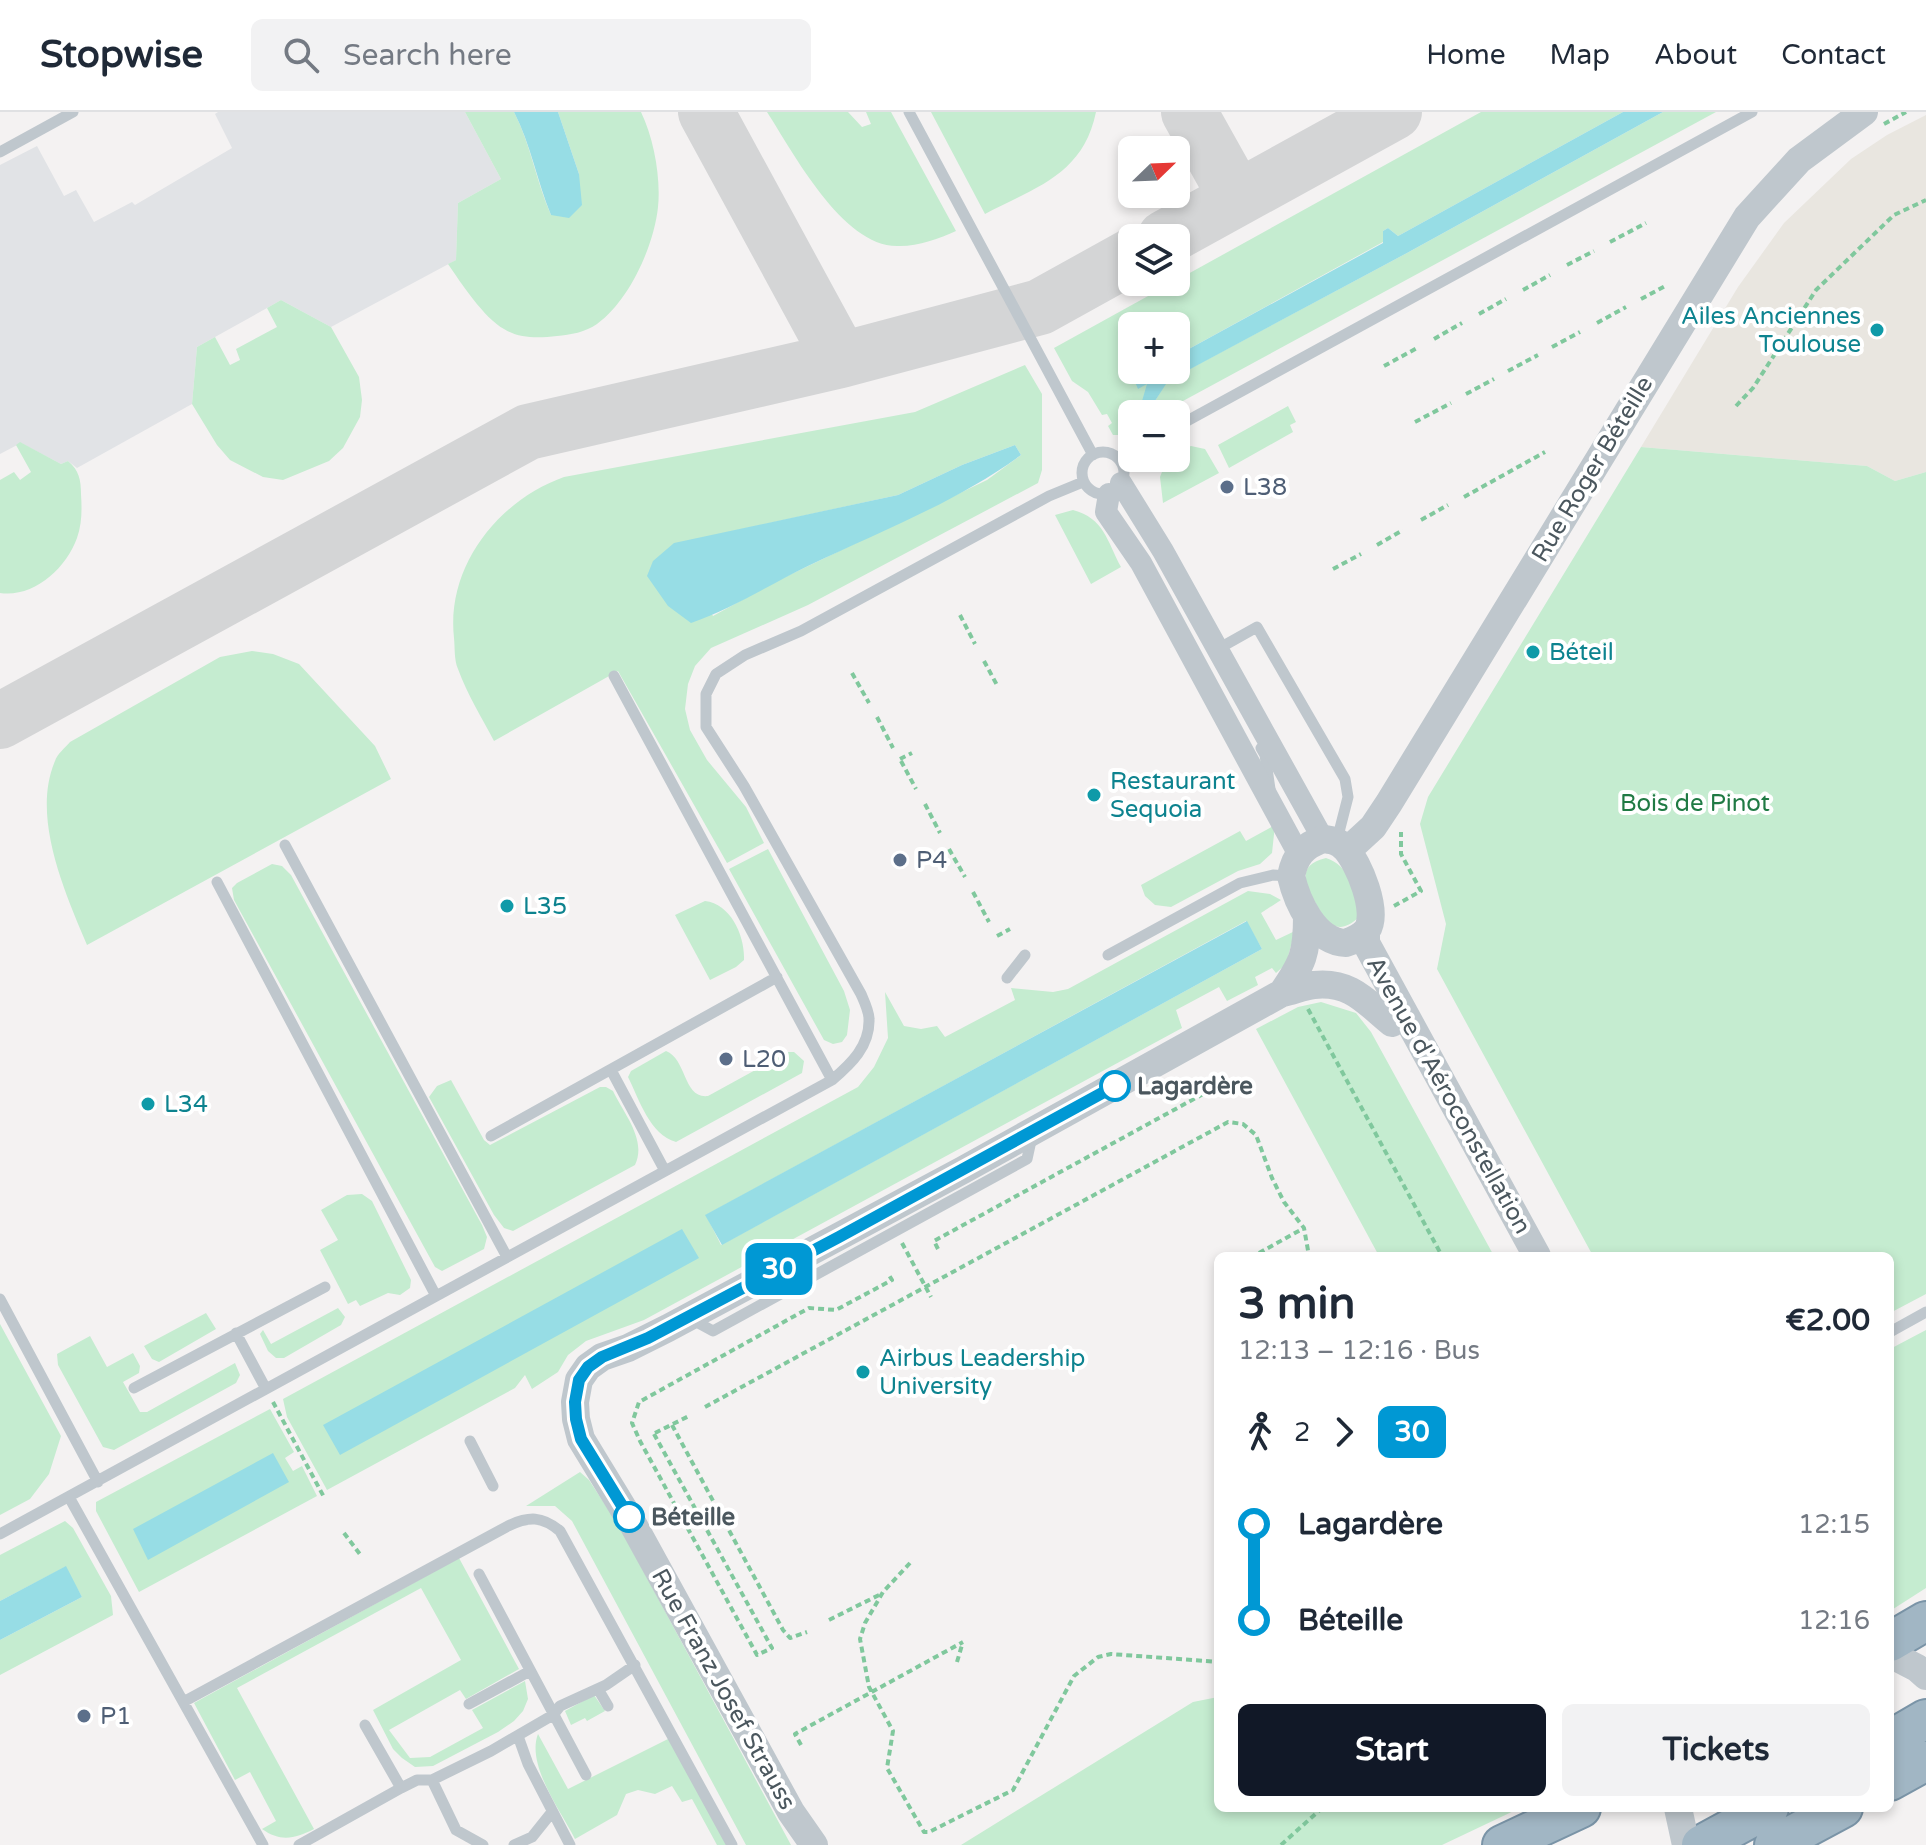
<!DOCTYPE html>
<meta charset="utf-8">
<style>
:root{--surface:#fff;--page:#f2f2f3;--text:#1f2937;--muted:#747a83;--line:#e0e1e3;--accent:#111827}
body{margin:0;font-family:"Varela Round",sans-serif;background:var(--page);color:var(--text);height:100vh;display:flex;flex-direction:column;font-size:30px;white-space:nowrap}
*{box-sizing:border-box;margin:0}
p{font-size:26px;color:var(--muted)}
.icon{flex:none;width:44px;height:44px;fill:none;stroke:currentColor;stroke-width:2;stroke-linecap:round;stroke-linejoin:round}
.map{position:relative;flex:1;overflow:hidden}
.drawer{position:absolute;left:1214px;top:1140px;width:680px;height:560px;display:flex;flex-direction:column;background:var(--surface);border-radius:12px;box-shadow:0 4px 12px #0003}
.drawer>*{flex:none}
.badge{padding:0 16px;border-radius:12px;font-size:28px;line-height:52px}
.needle{width:52px;rotate:67deg}
.controls{position:absolute;left:1118px;top:24px;display:grid;gap:16px}
.controls a{display:grid;place-items:center;width:72px;height:72px;border-radius:12px;background:var(--surface);box-shadow:0 4px 12px #0003;font-size:40px}
.map>.badge{position:absolute;translate:-50% -50%;box-shadow:0 0 0 4px #fff}
.legs{display:flex;align-items:center;gap:12px;height:88px;padding:0 24px;font-size:26px}
.legs p{margin-inline-start:auto}
.overview{display:flex;align-items:center;justify-content:space-between;height:136px;padding:0 24px}
h1{font-size:44px;font-weight:700;line-height:60px}
.cta{display:flex;gap:16px;margin-top:auto;padding:16px 24px}
.cta a{flex:1;height:92px;border-radius:12px;background:var(--accent);color:#fff;font-size:32px;font-weight:700;line-height:92px;text-align:center}
.cta a+a{background:var(--page);color:var(--text)}
ul{padding:0 24px;list-style:none}
li{display:flex;align-items:center;gap:28px;height:96px;font-size:30px}
li i{display:grid;place-items:center;width:12px;height:100%;margin:0 10px;background:currentColor}
li i::after{content:'';width:20px;height:20px;margin:-10px;border:6px solid;border-radius:50%;background:var(--surface)}
li p{margin-inline-start:auto}
li:first-child i{background:linear-gradient(#0000 50%,currentColor 0)}
li:last-child i{background:linear-gradient(currentColor 50%,#0000 0)}
header{display:flex;align-items:center;gap:48px;box-sizing:border-box;height:112px;padding:0 40px;background:var(--surface);border-bottom:2px solid var(--line)}
header strong{font-size:38px}
nav{display:flex;gap:44px;margin-inline-start:auto;font-size:28px}
.search{width:560px;height:72px;background:var(--page);display:flex;align-items:center;gap:20px;box-sizing:border-box;padding:0 28px;border-radius:12px;color:var(--muted);font-size:30px}
.map>svg:first-child{display:block}
</style>
<header>
<strong>Stopwise</strong>
<div class="search"><svg class="icon" aria-label="search" viewBox="0 0 24 24"><circle cx="10" cy="10" r="6"/><path d="M15 15l6 6"/></svg>Search here</div>
<nav><a>Home</a><a>Map</a><a>About</a><a>Contact</a></nav>
</header>
<div class="map">
<svg width="1926" height="1733" viewBox="0 0 1926 1733">
<rect width="100%" height="100%" fill="#f4f2f2"/>
<!-- commercial -->
<path fill="#e9e6e0" d="M 1926,3 L 1926,360 L 1895,369 L 1867,354 L 1641,335 L 1738,175 L 1784,111 L 1851,47 L 1887,23 Z"/>
<!-- airport -->
<path fill="#e1e3e6" d="M 218,0 L 465,0 L 501,67 L 458,91 L 456,148 L 331,215 L 281,188 L 267,196 L 197,235 L 192,292 L 77,356 L 68,349 L 61,352 L 21,331 L 0,342 L 0,53 L 37,34 L 64,84 L 76,78 L 94,110 L 132,90 L 135,93 L 232,36 L 215,2 Z"/>
<!-- green -->
<path fill="#c5ecd0" fill-rule="evenodd" d="M 465,0 L 514,0 C 531,33 536,69 551,103 L 579,62 L 558,0 L 641,0 C 654,27 661,66 658,95 C 654,134 629,189 597,212 C 586,220 570,223 557,224 C 539,226 520,227 504,217 C 484,206 461,171 448,152 L 456,148 L 458,91 L 501,67 Z
M 767,0 L 848,0 L 862,15 L 871,12 L 866,0 L 891,0 L 956,119 C 939,127 916,135 897,134 C 842,134 793,40 767,0 Z
M 931,0 L 1096,0 C 1083,63 1036,75 985,102 Z
M 1481,0 L 1623,0 L 1398,124 L 1388,116 L 1383,119 L 1383,130 L 1176,244 L 1176,214 L 1132,214 L 1132,258 L 1152,258 L 1135,270 L 1148,271 L 1155,289 L 1167,269 L 1407,141 L 1663,0 L 1716,0 L 1159,302 L 1132,302 L 1132,317 L 1119,323 L 1113,323 L 1108,314 L 1112,311 L 1107,302 L 1102,303 L 1088,280 L 1072,269 L 1054,236 Z
M 281,188 L 331,215 L 359,265 L 362,288 L 360,305 L 343,336 L 329,349 L 283,368 L 263,365 L 230,348 L 217,333 L 192,292 L 197,235 L 215,225 L 230,253 L 240,248 L 236,237 L 277,215 L 267,196 Z
M 1025,253 L 1042,282 L 1042,358 L 1038,371 L 808,493 L 711,536 L 695,554 L 688,572 L 685,597 L 690,618 L 707,648 L 746,695 L 764,731 L 727,751 L 618,559 L 494,629 C 482,606 467,582 458,557 C 454,548 455,536 454,526 C 446,454 499,388 564,365 L 915,300 ZM 1015,333 L 1021,343 L 987,368 L 777,469 L 713,504 L 674,432 L 898,383 L 962,353 Z
M 1288,294 L 1296,310 L 1290,313 L 1293,320 L 1229,356 L 1218,333 Z
M 20,330 L 61,352 L 68,349 C 79,358 81,368 81,382 C 82,398 82,412 77,426 C 66,457 33,486 0,481 L 0,368 L 14,360 L 20,368 L 31,360 L 16,333 Z
M 1191,334 L 1205,337 L 1219,361 L 1163,391 L 1160,365 L 1167,347 L 1176,346 L 1176,340 Z
M 1641,335 L 1867,354 L 1895,369 L 1926,360 L 1926,1182 L 1890,1201 L 1890,1144 L 1593,1144 L 1437,857 L 1446,812 L 1420,712 L 1428,685 Z
M 1073,398 C 1104,406 1107,429 1121,455 L 1091,472 L 1055,403 Z
M 252,539 L 273,542 L 299,552 L 375,634 L 391,667 L 87,833 C 65,781 31,705 55,649 C 57,642 65,636 70,630 L 220,545 Z
M 1275,713 L 1272,741 L 1260,752 L 1238,759 L 1171,795 L 1155,793 L 1145,784 L 1141,773 L 1240,719 L 1246,729 Z
M 768,737 L 844,879 L 850,898 L 847,923 L 842,930 L 833,932 L 824,928 L 729,757 Z
M 1326,746 C 1349,753 1360,783 1359,805 C 1337,826 1326,810 1315,790 C 1304,771 1297,753 1326,746 Z
M 272,752 L 282,754 L 291,763 L 482,1113 L 487,1125 L 484,1137 L 442,1159 L 435,1155 L 234,788 L 232,776 L 237,771 Z
M 1248,779 L 1270,782 L 1281,788 L 1261,801 L 1276,828 L 1295,819 L 1286,852 L 1276,861 L 1272,856 L 1255,865 L 1258,873 L 1227,889 L 1219,875 L 1176,898 L 1182,916 L 644,1208 L 586,1229 L 568,1243 L 558,1260 L 532,1277 L 525,1263 L 515,1276 L 327,1378 L 287,1305 L 283,1287 L 858,975 L 874,955 L 888,926 L 885,880 L 904,914 L 921,917 L 937,914 L 945,925 L 1015,888 L 1011,876 L 1053,880 L 1068,877 ZM 1246,809 L 1262,837 L 721,1133 L 706,1103 Z
M 705,789 C 731,792 745,824 744,848 L 736,855 L 710,868 L 675,803 Z
M 1321,890 L 1356,901 L 1371,920 L 1494,1144 L 1379,1144 L 1256,917 L 1298,895 Z
M 666,939 C 687,947 683,987 708,984 L 788,940 L 794,940 L 804,949 L 802,961 L 676,1030 C 650,1023 639,987 628,965 L 631,959 Z
M 451,968 L 484,1028 L 490,1033 L 600,975 L 606,975 L 613,979 C 624,1002 647,1028 635,1053 L 513,1119 L 504,1116 L 494,1103 L 429,985 L 437,974 Z
M 362,1082 L 372,1089 L 411,1168 L 410,1176 L 400,1183 L 388,1181 L 360,1194 L 356,1188 L 348,1192 L 320,1138 L 338,1128 L 321,1098 L 347,1083 Z
M 338,1196 L 345,1205 L 341,1213 L 284,1246 L 276,1246 L 268,1239 L 260,1222 L 263,1218 L 271,1232 Z
M 206,1201 L 216,1217 L 159,1250 L 152,1247 L 144,1234 Z
M 0,1212 L 61,1324 L 49,1362 L 30,1387 L 0,1403 Z
M 1926,1218 L 1926,1476 L 1890,1499 L 1890,1237 Z
M 90,1224 L 107,1255 L 133,1241 L 140,1254 L 139,1261 L 123,1270 L 140,1300 L 147,1300 L 235,1251 L 240,1263 L 236,1271 L 114,1338 L 103,1335 L 58,1253 L 57,1242 Z
M 270,1297 L 294,1340 L 285,1346 L 293,1359 L 302,1354 L 317,1384 L 139,1480 L 96,1399 L 96,1390 Z
M 580,1360 L 589,1368 L 619,1414 L 791,1733 L 746,1733 L 572,1409 L 555,1394 L 526,1394 Z
M 65,1409 L 73,1416 L 111,1484 L 113,1503 L 0,1563 L 0,1528 L 82,1485 L 65,1455 L 0,1489 L 0,1443 Z
M 459,1446 L 519,1557 L 466,1587 L 460,1578 L 389,1618 L 410,1646 L 430,1645 L 483,1616 L 472,1598 L 525,1569 L 528,1587 L 523,1599 L 514,1609 L 498,1620 L 433,1654 L 415,1655 L 402,1646 L 393,1637 L 373,1598 L 461,1548 L 421,1476 L 237,1576 L 314,1717 C 295,1727 280,1730 262,1717 L 276,1709 L 250,1660 L 235,1668 L 194,1591 Z
M 594,1583 L 605,1599 L 587,1609 L 585,1606 L 571,1613 L 565,1599 Z
M 1218,1585 L 1218,1696 L 1520,1696 L 1442,1733 L 961,1733 L 1193,1590 Z
M 538,1622 L 568,1677 L 670,1626 L 728,1733 L 717,1733 L 692,1687 L 682,1690 L 672,1674 L 655,1682 L 638,1678 L 626,1682 L 617,1703 L 575,1727 C 561,1699 526,1653 538,1622 Z"/>
<!-- water -->
<path fill="#97dde5" d="M 514,0 L 558,0 L 579,62 L 582,93 L 569,106 L 551,103 C 537,69 531,33 514,0 Z
M 1623,0 L 1663,0 L 1407,141 L 1168,269 L 1155,289 L 1142,289 L 1147,272 L 1138,277 L 1135,270 L 1152,258 L 1176,258 L 1176,244 L 1383,131 L 1383,119 L 1388,116 L 1398,124 Z
M 1015,333 L 1021,343 C 957,390 879,420 808,454 C 769,473 732,497 691,511 L 668,494 L 647,464 L 653,449 L 674,431 L 898,383 L 962,353 Z
M 1247,809 L 1262,837 L 722,1133 L 705,1103 Z
M 682,1117 L 699,1146 L 340,1343 L 323,1313 Z
M 273,1341 L 289,1370 L 148,1448 L 133,1417 Z
M 66,1454 L 82,1485 L 0,1528 L 0,1489 Z"/>
<g fill="none" stroke-linecap="round" stroke-linejoin="round">
<!-- taxiway -->
<path stroke="#d4d5d6" stroke-width="56" d="M 706,0 L 841,248
M 1189,0 L 1237,86
M 1165,126 L 1394,0
M 0,609 L 528,320 L 841,248 L 1040,195 L 1132,144"/>
<!-- trunk casing -->
<g stroke="#7a94a7" stroke-width="42">
<path id="trunk" d="M 1890,1530 L 1926,1509
M 1890,1628 L 1926,1607
M 1890,1669 L 1926,1649
M 1502,1733 L 1581,1696
M 1701,1733 L 1769,1696
M 1774,1733 L 1843,1696"/>
</g>
<!-- path -->
<path stroke="#80c89d" stroke-width="4" stroke-dasharray="6 4" stroke-linecap="butt" d="M 1884,12 L 1906,0
M 1610,130 L 1646,111
M 1567,153 L 1594,139
M 1523,178 L 1550,163
M 1641,187 L 1667,173
M 1479,202 L 1506,187
M 1597,211 L 1626,195
M 1434,227 L 1462,211
M 1552,235 L 1580,220
M 1384,254 L 1419,235
M 1508,259 L 1538,243
M 1466,282 L 1494,267
M 1736,294 L 1753,276 L 1816,178 L 1894,103 L 1926,88
M 1415,310 L 1451,291
M 1464,385 L 1545,340
M 1421,408 L 1448,393
M 1377,433 L 1403,418
M 1333,457 L 1361,442
M 960,503 L 975,532
M 984,549 L 998,575
M 852,561 L 869,591
M 877,605 L 893,636
M 900,647 L 912,641
M 901,649 L 916,677
M 925,692 L 940,721
M 949,737 L 965,765
M 973,780 L 989,810
M 1394,794 L 1421,779 L 1401,742 L 1401,720
M 997,824 L 1010,817
M 1308,897 L 1442,1144
M 902,1131 L 931,1185
M 938,1137 L 934,1129 L 1214,976 L 1218,982
M 1259,1141 L 1304,1116
M 273,1290 L 325,1387
M 705,1295 L 1228,1010 L 1243,1012 L 1256,1023 L 1272,1066 L 1284,1090 L 1304,1116 L 1309,1144
M 672,1313 L 783,1518 L 790,1526 L 807,1520
M 655,1321 L 689,1304
M 654,1322 L 772,1536 L 757,1543 L 640,1329 L 632,1311 L 639,1290 L 809,1196 L 836,1198 L 892,1168 L 889,1163
M 344,1421 L 362,1445
M 910,1451 L 883,1480 L 865,1511 L 860,1527 L 869,1575 L 893,1619 L 887,1656 L 924,1720 L 929,1720 L 1013,1678 L 1074,1564 L 1098,1545 L 1111,1542 L 1218,1550
M 829,1508 L 881,1482
M 957,1550 L 962,1533
M 801,1633 L 795,1622 L 963,1530
M 1281,1733 L 1322,1696"/>
<!-- service -->
<path stroke="#bfc7cd" stroke-width="11" d="M 909,0 L 1093,343
M 0,40 L 73,0
M 1176,315 L 1752,0
M1082 361a21 21 0 1 1 42 0a21 21 0 1 1-42 0Z
M 1120,349 L 1132,341
M 1216,538 L 1257,515 L 1345,667 L 1348,685 L 1337,728
M 614,564 L 832,968
M 1261,636 L 1265,643 L 1270,677
M 285,733 L 507,1145
M 217,770 L 436,1184
M 1108,843 L 1240,771 L 1273,763 L 1290,764
M 1007,866 L 1025,843
M 611,958 L 665,1059
M 491,1024 L 777,865
M 0,1187 L 98,1370
M 691,1207 L 713,1219 L 1027,1047 L 1032,1024
M 1890,1220 L 1926,1200
M 236,1221 L 266,1277
M 134,1276 L 325,1175
M 470,1329 L 493,1374
M 69,1385 L 263,1733
M 0,1422 L 832,968 C 851,952 870,934 869,907 C 869,899 864,889 861,882 L 744,674 L 706,615 L 706,582 L 716,562 L 745,543 L 801,519 L 1049,384 L 1083,370
M 479,1462 L 586,1663
M 598,1577 L 608,1594
M 185,1589 L 508,1414 C 529,1404 542,1404 560,1419 L 732,1733
M 469,1592 L 530,1559
M 365,1613 L 401,1676
M 518,1624 L 528,1652 L 570,1733
M 432,1668 L 456,1718 L 483,1733
M 299,1733 L 401,1676 L 417,1668 L 432,1668 L 491,1639 L 553,1603 L 560,1594 L 606,1573 L 635,1553
M 514,1733 L 532,1725 L 552,1700"/>
<!-- minor -->
<path stroke="#bfc7cd" stroke-width="22" d="M 1121,371 L 1163,439 L 1323,727
M 1109,382 L 1106,400 L 1141,451 L 1298,741"/>
<!-- tertiary -->
<path stroke="#bfc7cd" stroke-width="28" d="M 1323,727 C 1332,728 1338,729 1345,736 C 1359,751 1379,800 1367,818 C 1362,825 1354,828 1346,831 C 1315,830 1297,790 1291,764 C 1295,744 1303,734 1323,727 Z
M 1348,738 L 1373,715 L 1389,691 L 1747,105 L 1799,48 L 1864,0
M 1366,820 L 1366,831 L 1537,1144
M 1282,881 C 1293,879 1303,874 1314,873 C 1351,869 1366,890 1392,911
M 1890,1542 L 1917,1556 L 1926,1564
M 1678,1696 L 1686,1733
M 814,1733 L 791,1700 L 634,1414 L 581,1327 L 576,1307 L 575,1290 L 579,1268 L 588,1255 L 602,1245 L 628,1236 L 668,1216 L 963,1058 L 1282,881 C 1303,851 1307,841 1307,805"/>
<!-- trunk -->
<use href="#trunk" stroke="#a1b6c4" stroke-width="38"/>
</g>
<g fill="none" stroke-linecap="round" stroke-linejoin="round">
<!-- line-1 casing -->
<g stroke="#fff" stroke-width="18">
<path id="line-1" d="M 629,1405 L 581,1327 L 576,1307 L 575,1290 L 579,1268 L 588,1255 L 602,1245 L 648,1226 L 839,1125 L 1115,974"/>
</g>
<!-- line-1 -->
<use href="#line-1" stroke="#0098d4" stroke-width="12"/>
</g>
<!-- markers -->
<g fill="#0f9aa8" stroke="#fff" stroke-width="3">
<circle cx="1877" cy="218" r="8"/>
<circle cx="1533" cy="540" r="8"/>
<circle cx="1094" cy="683" r="8"/>
<circle cx="507" cy="794" r="8"/>
<circle cx="148" cy="992" r="8"/>
<circle cx="863" cy="1260" r="8"/>
</g>
<g fill="#5c6f8a" stroke="#fff" stroke-width="3">
<circle cx="1227" cy="375" r="8"/>
<circle cx="900" cy="748" r="8"/>
<circle cx="726" cy="947" r="8"/>
<circle cx="84" cy="1604" r="8"/>
</g>
<g fill="#fff" stroke="#0098d4" stroke-width="4">
<circle cx="1115" cy="974" r="14"/>
<circle cx="629" cy="1405" r="14"/>
</g>
<g text-anchor="middle" stroke-width="8" stroke-linejoin="round" paint-order="stroke">
<!-- culture labels -->
<g font-size="24" fill="#0d838f" stroke="#fff" text-anchor="start">
<text x="1861" y="212" text-anchor="end">Ailes Anciennes<tspan x="1861" dy="28">Toulouse</tspan></text>
<text x="1549" y="548">Béteil</text>
<text x="1110" y="677">Restaurant<tspan x="1110" dy="28">Sequoia</tspan></text>
<text x="523" y="802">L35</text>
<text x="164" y="1000">L34</text>
<text x="879" y="1254">Airbus Leadership<tspan x="879" dy="28">University</tspan></text>
</g>
<!-- street labels -->
<g font-size="24" fill="#4b575e" stroke="#fff">
<text transform="translate(1592 357) rotate(-59)" y="8">Rue Roger Béteille</text>
<text transform="translate(1449 983) rotate(61)" y="8">Avenue d'Aéroconstellation</text>
<text transform="translate(724 1577) rotate(61)" y="8">Rue Franz Josef Strauss</text>
</g>
<!-- service labels -->
<g font-size="24" fill="#4e5e75" stroke="#fff" text-anchor="start">
<text x="1243" y="383">L38</text>
<text x="916" y="756">P4</text>
<text x="742" y="955">L20</text>
<text x="100" y="1612">P1</text>
</g>
<!-- park labels -->
<g font-size="24" fill="#207a44" stroke="#fff">
<text x="1695" y="699">Bois de Pinot</text>
</g>
<!-- stop labels -->
<g font-size="24" font-weight="bold" fill="#4b575e" stroke="#fff" text-anchor="start">
<text x="1137" y="982">Lagardère</text>
<text x="651" y="1413">Béteille</text>
</g>
</g>
</svg>
<div class="controls">
<a><svg class="needle" viewBox="-14 -14 28 28"><path d="M0-13l5 13h-10z" fill="#e53935"/><path d="M0 13l5-13h-10z" fill="#747a83"/></svg></a>
<a><svg class="icon" aria-label="layers" viewBox="0 0 24 24"><path d="M12 4l9 5-9 5-9-5zM3 14l9 5 9-5"/></svg></a>
<a>+</a>
<a>−</a>
</div>
<b class="badge" style="left:779px;top:1157px;background:#0098d4;color:#fff">30</b>
<section class="drawer">
<div class="overview"><div><h1>3 min</h1><p>12:13 – 12:16 · Bus</p></div><b>€2.00</b></div>
<div class="legs"><svg class="icon" aria-label="walk" viewBox="0 0 24 24"><circle cx="13" cy="4" r="2"/><path d="M13 8l-2 6 4 7M11 14l-3 7M7 12l3-4h3l4 4"/></svg>2<svg class="icon" aria-label="forward" viewBox="0 0 24 24"><path d="M9 5l7 7-7 7"/></svg><b class="badge" style="background:#0098d4;color:#fff">30</b></div>
<ul>
<li><i style="color:#0098d4"></i><b>Lagardère</b><p>12:15</p></li>
<li><i style="color:#0098d4"></i><b>Béteille</b><p>12:16</p></li>
</ul>
<div class="cta"><a>Start</a><a>Tickets</a></div>
</section>
</div>
